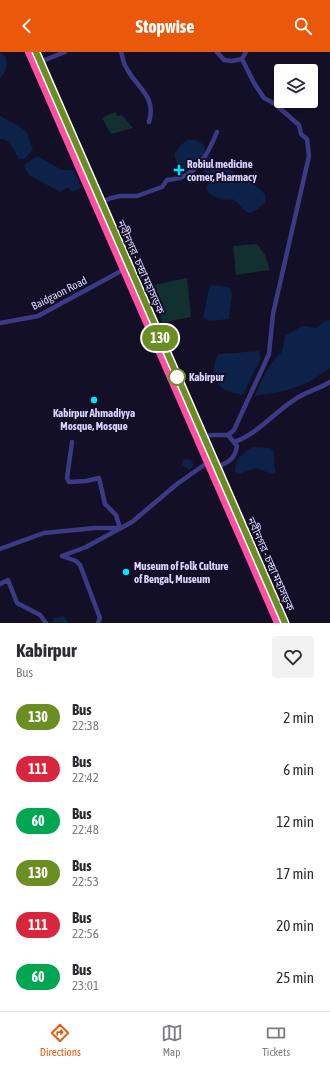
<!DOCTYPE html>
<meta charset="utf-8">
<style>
:root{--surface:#fff;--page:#f2f2f3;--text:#2b2b33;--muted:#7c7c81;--line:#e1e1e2;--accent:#ea580c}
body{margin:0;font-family:"Asap Condensed","Noto Sans Bengali",sans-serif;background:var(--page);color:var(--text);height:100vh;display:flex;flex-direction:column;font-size:15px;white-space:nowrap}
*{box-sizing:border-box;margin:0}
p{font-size:13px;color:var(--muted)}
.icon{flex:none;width:22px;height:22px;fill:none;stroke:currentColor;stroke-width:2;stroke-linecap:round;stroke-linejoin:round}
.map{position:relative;height:571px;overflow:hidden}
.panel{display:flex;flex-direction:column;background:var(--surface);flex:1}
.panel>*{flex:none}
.badge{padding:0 8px;border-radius:13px;font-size:14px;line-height:26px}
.buttons{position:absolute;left:274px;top:12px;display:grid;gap:8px}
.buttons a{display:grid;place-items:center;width:44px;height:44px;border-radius:4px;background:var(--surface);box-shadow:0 2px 10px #0003;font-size:20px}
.map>.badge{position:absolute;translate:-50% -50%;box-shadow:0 0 0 2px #fff}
.round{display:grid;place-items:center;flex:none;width:42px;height:42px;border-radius:4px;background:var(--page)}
.head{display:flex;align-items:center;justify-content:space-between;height:68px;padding:0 16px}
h1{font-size:19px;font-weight:700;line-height:30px}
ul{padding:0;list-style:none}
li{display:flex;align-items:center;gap:12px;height:52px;padding:0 16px}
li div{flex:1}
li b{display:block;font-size:15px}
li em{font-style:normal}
li .badge{min-width:44px;font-weight:700;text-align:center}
header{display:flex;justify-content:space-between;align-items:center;height:52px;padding:0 16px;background:var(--accent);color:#fff;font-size:18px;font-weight:700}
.dock{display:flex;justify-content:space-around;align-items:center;height:56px;border-top:1px solid var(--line);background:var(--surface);font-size:11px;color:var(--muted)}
.dock a{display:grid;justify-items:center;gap:2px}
.dock .current{color:var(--accent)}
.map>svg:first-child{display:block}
</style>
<header><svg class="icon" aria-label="back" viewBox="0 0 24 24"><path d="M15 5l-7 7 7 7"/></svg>Stopwise<svg class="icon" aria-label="search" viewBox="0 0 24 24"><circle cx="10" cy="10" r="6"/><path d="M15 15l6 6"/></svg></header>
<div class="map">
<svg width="330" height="571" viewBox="0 0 330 571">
<rect width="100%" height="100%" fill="#130f26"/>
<!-- green -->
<path fill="#12302f" d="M 115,60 L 118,64 L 122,63 L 133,76 L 111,82 L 102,66 Z
M 257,192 L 265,203 L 270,218 L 236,223 L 233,194 Z
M 187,226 L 191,265 L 162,271 L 154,233 Z"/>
<!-- water -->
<path fill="#0c2248" d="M 0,0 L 6,5 C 8,14 6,20 0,26 Z
M 0,64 L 19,74 L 27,81 L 33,98 L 24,107 L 19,107 L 11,93 L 6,88 L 0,87 Z
M 187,88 L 196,88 L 204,93 L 205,99 L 202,105 L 185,118 L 178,115 L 174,102 L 181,93 Z
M 210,103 L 212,106 L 257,135 L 265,142 L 265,150 L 258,157 L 250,161 C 242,159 240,150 232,147 L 231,148 C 222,148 208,145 206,135 L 209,131 L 209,124 L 200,115 Z
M 37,104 L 62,118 L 73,118 L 81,134 L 81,136 L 72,140 L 68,135 L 60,140 L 29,123 L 24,114 L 24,113 Z
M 213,233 L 229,235 L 232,242 L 229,267 L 210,269 L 203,266 L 209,236 Z
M 330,268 L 330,316 C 324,320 318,324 312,328 C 295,338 274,341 255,344 C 262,327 268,312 282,300 L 285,284 L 302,274 L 316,276 L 325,269 Z
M 259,299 L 261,306 L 243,343 C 229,340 219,339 215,324 C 213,315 214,310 219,302 Z
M 252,395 L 269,396 L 274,400 L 274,412 L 276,420 L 271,422 L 257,416 L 238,422 L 235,420 C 234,408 243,401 252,395 Z
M 185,407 L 191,408 L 194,413 L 190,418 L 182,413 L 182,409 Z
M 64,564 L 68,571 L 53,571 L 54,566 Z"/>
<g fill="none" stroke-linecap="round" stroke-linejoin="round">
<!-- street -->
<path stroke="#3d3a85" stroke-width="4.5" d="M 121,0 C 123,5 123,11 126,15 C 136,36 157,43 149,70
M 217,0 L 224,8 L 232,9 L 242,7 L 246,0
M 40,10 L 65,0
M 101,150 L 111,146 L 120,144 L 137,144 L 162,135 L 167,128 C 171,127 178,127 182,125 C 201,117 210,97 217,80
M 0,271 L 38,264 L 123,218
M 203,384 L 214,383 L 228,383 L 234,378 L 269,302 L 273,262 L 309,104 L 307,87 L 301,82 L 299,73 L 275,52 L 264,46 L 254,31 L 242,7
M 234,390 C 255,384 275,360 294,348 C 305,340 319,337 330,330
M 217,416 C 228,409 235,408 237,394 L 228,383
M 0,497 L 44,481 L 95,476 L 120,476 L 116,463 L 105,452 L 99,426 L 86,429 L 69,430 L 67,426 L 72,390
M 62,504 L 86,495 L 132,470 L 177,432 L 207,411
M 62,504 L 76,509 L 80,513 L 100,566 L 98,571
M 0,532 L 8,528 L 17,551 L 40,563 L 46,571"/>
<!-- highway -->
<path stroke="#ff4fa3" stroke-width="8" d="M 29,0 L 278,571
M 36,0 L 285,571"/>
</g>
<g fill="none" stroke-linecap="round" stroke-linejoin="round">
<!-- line casing -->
<g stroke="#fff" stroke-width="9">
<path id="line" d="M 36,0 L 285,571"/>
</g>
<!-- line -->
<use href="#line" stroke="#6b8e23" stroke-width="6"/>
</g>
<!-- markers -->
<g fill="#00e5ff" stroke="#130f26" stroke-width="1.5">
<path d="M177 112h4v4h4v4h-4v4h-4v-4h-4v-4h4z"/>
<circle cx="94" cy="348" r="4"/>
<circle cx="126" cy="520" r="4"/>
</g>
<circle fill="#fff" stroke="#6b8e23" stroke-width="2" cx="177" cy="325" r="8"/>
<g text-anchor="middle" stroke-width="4" stroke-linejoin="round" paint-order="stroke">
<!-- poi labels -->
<g font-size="11" font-weight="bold" fill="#d9d4ff" stroke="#130f26" text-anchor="start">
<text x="187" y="116">Robiul medicine<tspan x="187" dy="13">corner, Pharmacy</tspan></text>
<text x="94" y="365" text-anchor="middle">Kabirpur Ahmadiyya<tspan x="94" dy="13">Mosque, Mosque</tspan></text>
<text x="134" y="518">Museum of Folk Culture<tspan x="134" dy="13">of Bengal, Museum</tspan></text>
</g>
<!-- street labels -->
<g font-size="11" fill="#d9d4ff" stroke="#130f26">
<text transform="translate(141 215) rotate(66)" y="4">নবীনগর - চন্দ্রা মহাসড়ক</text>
<text transform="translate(59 241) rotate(-27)" y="4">Baidgaon Road</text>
<text transform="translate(271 512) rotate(66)" y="4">নবীনগর - চন্দ্রা মহাসড়ক</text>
</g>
<!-- stop labels -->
<g font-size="11" font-weight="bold" fill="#d9d4ff" stroke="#130f26" text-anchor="start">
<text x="189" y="329">Kabirpur</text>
</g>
</g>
</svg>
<div class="buttons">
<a><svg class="icon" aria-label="layers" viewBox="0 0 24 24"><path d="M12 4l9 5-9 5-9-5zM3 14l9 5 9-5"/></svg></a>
</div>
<b class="badge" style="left:160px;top:286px;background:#6b8e23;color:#fff">130</b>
</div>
<section class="panel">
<div class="head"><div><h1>Kabirpur</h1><p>Bus</p></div><a class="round"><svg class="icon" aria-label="heart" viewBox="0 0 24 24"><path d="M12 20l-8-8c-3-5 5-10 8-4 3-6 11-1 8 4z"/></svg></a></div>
<ul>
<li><span class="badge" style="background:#6b8e23;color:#fff">130</span><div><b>Bus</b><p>22:38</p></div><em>2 min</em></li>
<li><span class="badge" style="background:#d7263d;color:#fff">111</span><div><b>Bus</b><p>22:42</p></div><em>6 min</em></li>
<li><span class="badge" style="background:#00a651;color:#fff">60</span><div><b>Bus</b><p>22:48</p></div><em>12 min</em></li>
<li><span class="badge" style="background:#6b8e23;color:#fff">130</span><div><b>Bus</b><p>22:53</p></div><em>17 min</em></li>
<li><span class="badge" style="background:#d7263d;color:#fff">111</span><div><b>Bus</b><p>22:56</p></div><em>20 min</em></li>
<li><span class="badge" style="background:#00a651;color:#fff">60</span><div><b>Bus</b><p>23:01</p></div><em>25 min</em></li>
</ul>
</section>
<nav class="dock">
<a class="current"><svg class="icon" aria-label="directions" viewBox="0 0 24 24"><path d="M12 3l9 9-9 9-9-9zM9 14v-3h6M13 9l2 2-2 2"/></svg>Directions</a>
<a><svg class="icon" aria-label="map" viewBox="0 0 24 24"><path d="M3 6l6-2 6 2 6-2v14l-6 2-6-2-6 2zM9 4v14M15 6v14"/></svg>Map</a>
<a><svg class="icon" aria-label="tickets" viewBox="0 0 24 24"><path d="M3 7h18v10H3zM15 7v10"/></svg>Tickets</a>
</nav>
